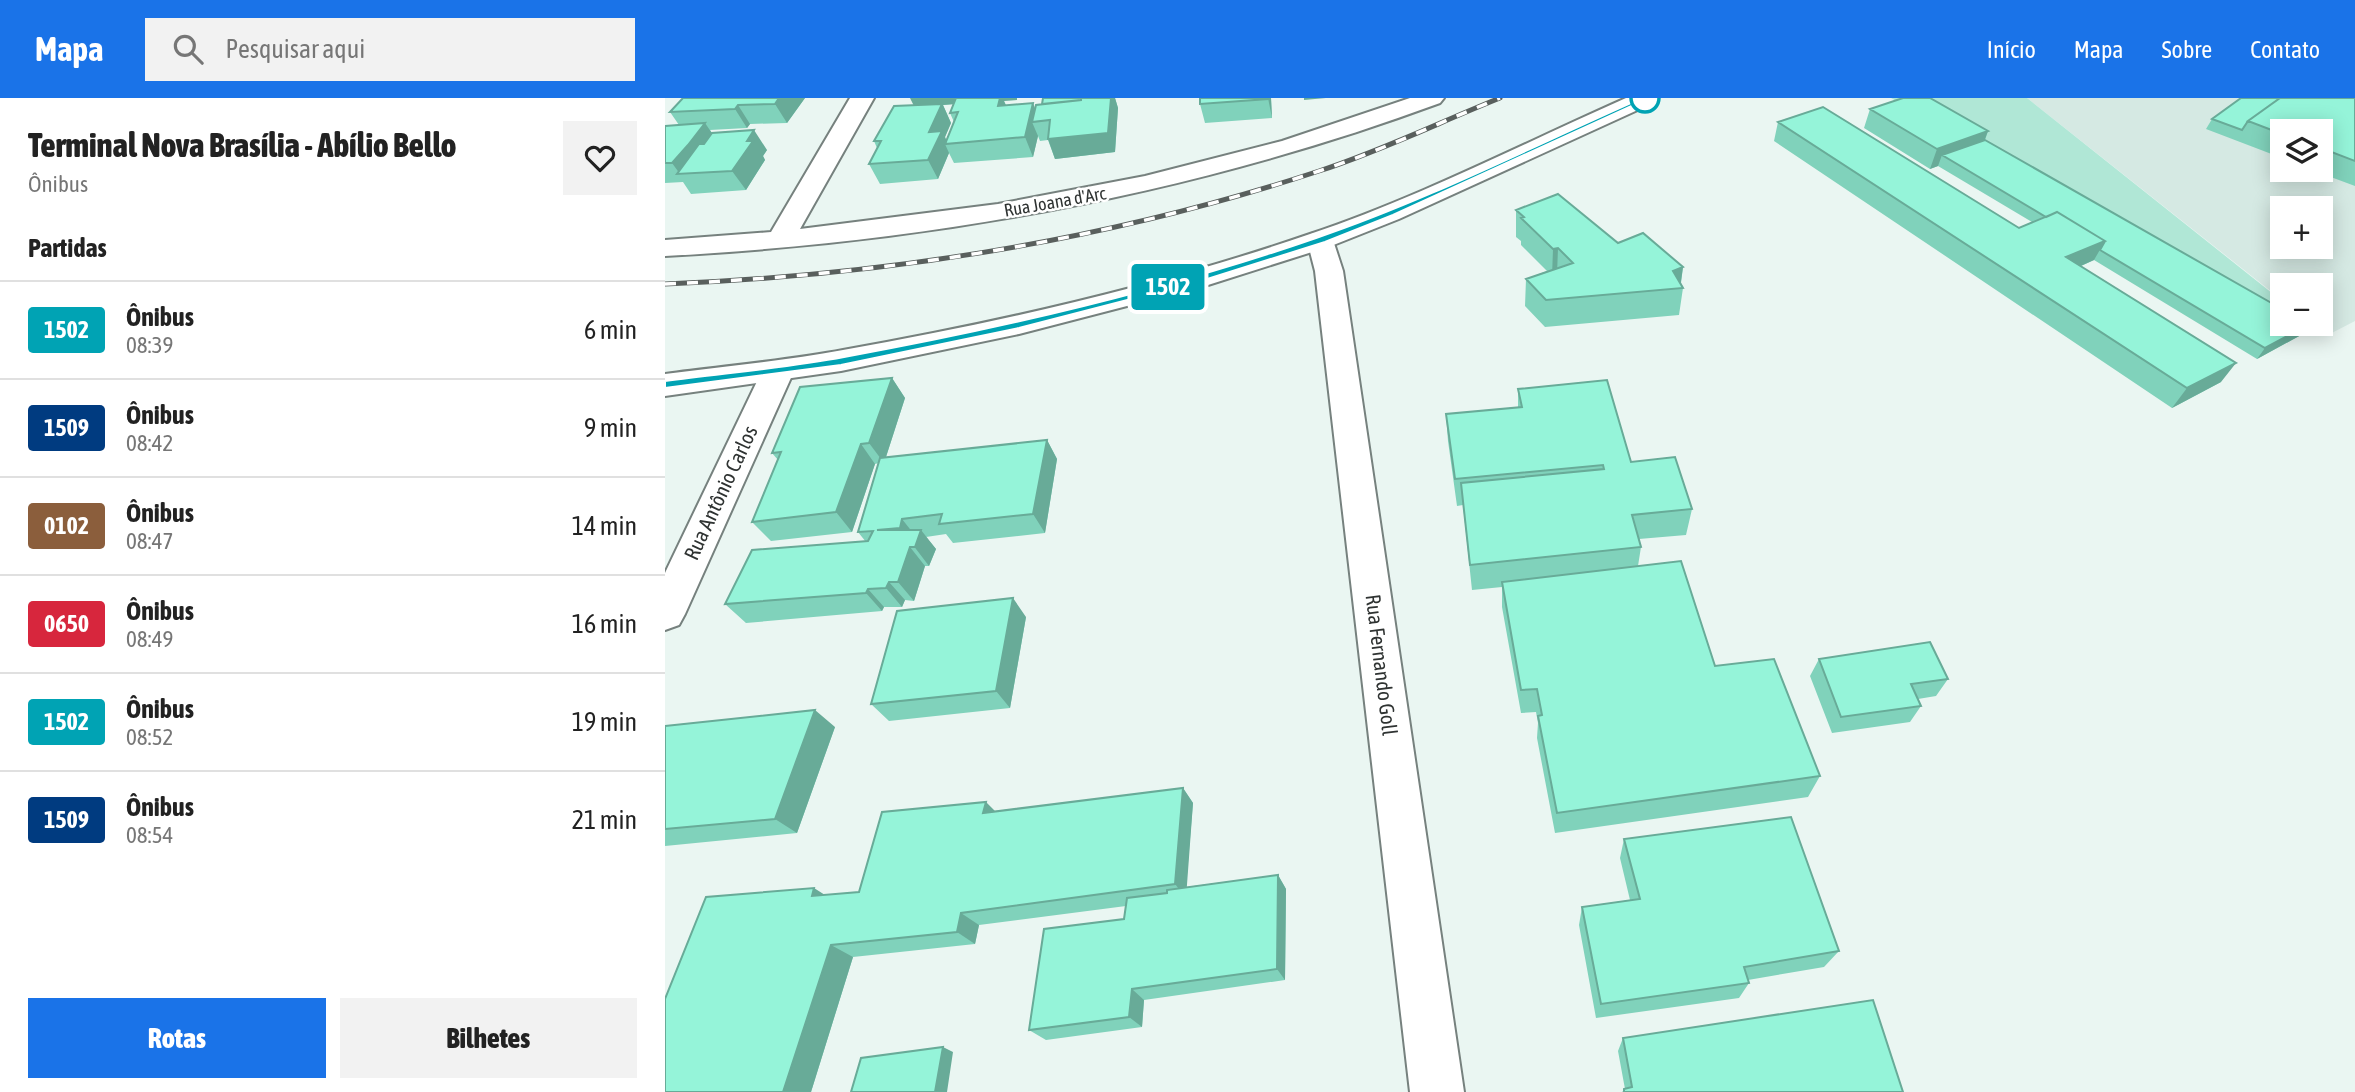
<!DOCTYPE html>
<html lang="pt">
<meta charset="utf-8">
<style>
:root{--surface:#fff;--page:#f2f2f2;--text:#222;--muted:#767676;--line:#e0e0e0;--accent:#1a73e8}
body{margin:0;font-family:"Asap Condensed",sans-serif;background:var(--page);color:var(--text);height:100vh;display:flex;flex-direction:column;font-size:26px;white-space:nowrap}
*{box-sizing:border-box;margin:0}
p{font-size:23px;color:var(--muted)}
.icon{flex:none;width:38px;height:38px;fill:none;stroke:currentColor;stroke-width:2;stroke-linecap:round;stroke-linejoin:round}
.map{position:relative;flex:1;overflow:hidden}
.drawer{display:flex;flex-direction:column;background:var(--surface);width:665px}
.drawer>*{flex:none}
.badge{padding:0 14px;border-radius:5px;font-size:24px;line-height:46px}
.controls{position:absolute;left:1605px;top:21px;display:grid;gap:14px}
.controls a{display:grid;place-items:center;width:63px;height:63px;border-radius:0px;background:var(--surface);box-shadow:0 4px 18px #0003;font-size:35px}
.map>.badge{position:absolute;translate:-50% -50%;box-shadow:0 0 0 4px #fff}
h2{padding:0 28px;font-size:26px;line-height:63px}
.round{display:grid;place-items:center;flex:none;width:74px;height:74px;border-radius:0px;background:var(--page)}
.head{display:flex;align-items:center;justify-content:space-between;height:119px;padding:0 28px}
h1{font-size:33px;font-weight:800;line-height:52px}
.primary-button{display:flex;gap:14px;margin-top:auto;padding:14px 28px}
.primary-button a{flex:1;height:80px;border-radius:0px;background:var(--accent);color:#fff;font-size:28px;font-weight:800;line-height:80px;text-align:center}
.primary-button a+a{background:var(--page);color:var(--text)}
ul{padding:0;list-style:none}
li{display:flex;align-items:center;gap:21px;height:98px;padding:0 28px;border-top:2px solid var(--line)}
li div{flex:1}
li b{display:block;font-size:26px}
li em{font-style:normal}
li .badge{min-width:77px;font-weight:700;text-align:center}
header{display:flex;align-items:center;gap:42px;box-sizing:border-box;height:98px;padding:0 35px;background:var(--accent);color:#fff}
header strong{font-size:33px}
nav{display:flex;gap:38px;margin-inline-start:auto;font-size:24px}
.search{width:490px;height:63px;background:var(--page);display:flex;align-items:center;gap:18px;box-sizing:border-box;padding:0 24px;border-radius:0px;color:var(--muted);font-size:26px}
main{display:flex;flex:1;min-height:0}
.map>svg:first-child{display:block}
</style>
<header>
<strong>Mapa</strong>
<div class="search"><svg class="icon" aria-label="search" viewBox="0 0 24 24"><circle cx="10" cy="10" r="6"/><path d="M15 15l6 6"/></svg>Pesquisar aqui</div>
<nav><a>Início</a><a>Mapa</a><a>Sobre</a><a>Contato</a></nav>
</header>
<main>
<section class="drawer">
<div class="head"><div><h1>Terminal Nova Brasília - Abílio Bello</h1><p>Ônibus</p></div><a class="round"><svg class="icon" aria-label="heart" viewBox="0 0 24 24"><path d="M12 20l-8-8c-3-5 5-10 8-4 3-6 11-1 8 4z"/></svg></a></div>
<h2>Partidas</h2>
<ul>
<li><span class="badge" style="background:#00a3b4;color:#fff">1502</span><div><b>Ônibus</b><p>08:39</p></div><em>6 min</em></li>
<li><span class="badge" style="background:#003b80;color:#fff">1509</span><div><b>Ônibus</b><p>08:42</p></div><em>9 min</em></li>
<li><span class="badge" style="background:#8b5e3c;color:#fff">0102</span><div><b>Ônibus</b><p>08:47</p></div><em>14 min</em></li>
<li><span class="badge" style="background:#d7263d;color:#fff">0650</span><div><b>Ônibus</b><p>08:49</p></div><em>16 min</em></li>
<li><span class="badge" style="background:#00a3b4;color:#fff">1502</span><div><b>Ônibus</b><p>08:52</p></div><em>19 min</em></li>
<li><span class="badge" style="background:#003b80;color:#fff">1509</span><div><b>Ônibus</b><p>08:54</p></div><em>21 min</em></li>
</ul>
<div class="primary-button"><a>Rotas</a><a>Bilhetes</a></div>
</section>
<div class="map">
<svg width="1690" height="994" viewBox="0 0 1690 994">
<rect width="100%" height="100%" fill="#eaf6f2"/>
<!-- built -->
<path fill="#d5e9e3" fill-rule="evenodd" d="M 1362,0 L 1690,0 L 1690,223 L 1661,238 L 1646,226 L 1656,226 L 1656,187 L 1617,187 L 1617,202 ZM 1617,33 L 1656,33 L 1656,72 L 1617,72 ZM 1617,110 L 1656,110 L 1656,149 L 1617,149 Z"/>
<!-- green -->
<path fill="#b0e7d6" d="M 1226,0 L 1362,0 L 1617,203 L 1617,226 L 1646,226 L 1651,230 L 1636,237 Z"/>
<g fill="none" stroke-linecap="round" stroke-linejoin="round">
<!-- street casing -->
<g stroke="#76817e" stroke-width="4">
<path id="street" d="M 185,0 L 209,0 L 135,131 L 333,106 L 480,78 L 617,43 L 745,0 L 779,0 L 775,5 C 526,97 265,144 0,158 L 0,142 L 106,134 Z
M 656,134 L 666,136 L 678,173 L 799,994 L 745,994 L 650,173 L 642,142 L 646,136 Z
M 113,263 L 124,266 L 129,273 L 20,516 L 14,527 L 0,532 L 0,475 L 97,273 L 102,266 Z"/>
</g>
<!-- secondary casing -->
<g stroke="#76817e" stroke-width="4">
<path id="secondary" d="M 961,0 L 992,0 L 988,5 L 734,121 L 666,148 L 543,187 L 354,236 L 176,273 L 0,298 L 0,276 C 59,268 119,263 178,252 C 336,224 494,188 645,136 C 753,100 857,46 961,0 Z"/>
</g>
<!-- street -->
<use href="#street" fill="#fff" fill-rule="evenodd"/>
<!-- secondary -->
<use href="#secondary" fill="#fff" fill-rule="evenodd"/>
<!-- rail casing -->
<g stroke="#595f5d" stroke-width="5">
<path id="rail" d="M 0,186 C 222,177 442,143 654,73 C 716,53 775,24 835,0"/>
</g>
<!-- rail -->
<use href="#rail" stroke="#fff" stroke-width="3.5" stroke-dasharray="11" stroke-linecap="butt"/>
</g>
<!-- wall -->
<path fill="#80d2bb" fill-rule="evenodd" d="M 18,0 L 140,0 L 122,25 L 85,26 L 82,30 L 45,32 L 47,35 L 102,52 L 98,58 L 100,62 L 81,92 L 26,96 L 18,84 L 0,85 L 0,28 L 14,27 L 5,14 Z
M 378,0 L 450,0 L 453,10 L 450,54 L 390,61 L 383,42 L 375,43 L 373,38 L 368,59 L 289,65 L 284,55 L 273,81 L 215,86 L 204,66 L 212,50 L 209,43 L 229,8 L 352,2 L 339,3 L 341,7 L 370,10 L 377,6 ZM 288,6 L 285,15 L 289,24 L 281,43 L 280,39 L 286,25 L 278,7 Z
M 535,0 L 606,0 L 607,20 L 540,25 L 535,6 Z
M 1690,0 L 1690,88 L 1647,72 L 1656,72 L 1656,33 L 1617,33 L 1617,60 L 1541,31 L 1547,21 Z
M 1205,11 L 1323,33 L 1320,42 L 1636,237 L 1592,261 L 1429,162 L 1416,168 L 1556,284 L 1507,310 L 1109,43 L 1113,24 L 1354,130 L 1367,124 L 1273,68 L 1265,71 L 1199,30 Z
M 851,112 L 953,145 L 1018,169 L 1016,185 L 1018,190 L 1014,217 L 880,229 L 860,208 L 861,181 L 882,173 L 856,147 L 856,143 L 851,139 Z
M 227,280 L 240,300 L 221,359 L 382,342 L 392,361 L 380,435 L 288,445 L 281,436 L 261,439 L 271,451 L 264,468 L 260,468 L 249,503 L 240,502 L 237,509 L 219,509 L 217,513 L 81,525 L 60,506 L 201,444 L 193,434 L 214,365 L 210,366 L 187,434 L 106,443 L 87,424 L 113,362 L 107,355 Z
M 853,291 L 966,364 L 1027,411 L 1021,437 L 974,441 L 976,449 L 973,468 L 1050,568 L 1155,678 L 1143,699 L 890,735 L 872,640 L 873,625 L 871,614 L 856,615 L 837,509 L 837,489 L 807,492 L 798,407 L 792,408 L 783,343 L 781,316 L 853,309 Z
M 361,519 L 345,610 L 224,623 L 206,606 Z
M 1154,561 L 1283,581 L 1271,598 L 1253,601 L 1256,608 L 1245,624 L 1167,635 L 1145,578 Z
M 0,628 L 170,629 L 132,735 L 0,748 Z
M 518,690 L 528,705 L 521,789 L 613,777 L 621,791 L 620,882 L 479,902 L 477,929 L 381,942 L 364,932 L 459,821 L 461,808 L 314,827 L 310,846 L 188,859 L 146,994 L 159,797 L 194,794 L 330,713 Z
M 959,741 L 1174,853 L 1159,869 L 1083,882 L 1084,885 L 1074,900 L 931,920 L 914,827 L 917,809 L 965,802 L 955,760 Z
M 958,940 L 1238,994 L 957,994 L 960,991 L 953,953 Z"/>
<!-- shaded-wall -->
<path fill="#68ab98" d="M 114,0 L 140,0 L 122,25 L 110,6 Z
M 245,0 L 352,0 L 352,2 L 339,3 L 344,15 L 304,5 L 278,7 L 286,25 L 280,39 L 283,46 L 280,46 L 284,55 L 273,81 L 263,62 L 250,10 Z
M 446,0 L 450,0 L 453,10 L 450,54 L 390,61 L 383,41 Z
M 603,0 L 606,0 L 607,20 Z
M 639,0 L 661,0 L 639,2 Z
M 368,5 L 375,23 L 367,24 L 373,38 L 368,59 L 360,39 Z
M 73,7 L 85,26 L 82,30 L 70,11 Z
M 40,25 L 53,44 L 15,76 L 7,65 Z
M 89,32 L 102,52 L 98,58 L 100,62 L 81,92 L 67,73 L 82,43 Z
M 1323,33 L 1316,52 L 1277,57 L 1273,68 L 1265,71 L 1272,51 Z
M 1440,143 L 1429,162 L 1391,179 L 1401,159 Z
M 893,150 L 892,177 L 887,179 L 888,151 Z
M 1018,169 L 1015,190 L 1008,173 Z
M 1645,226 L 1636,237 L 1592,261 L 1600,250 Z
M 1571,265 L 1556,284 L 1507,310 L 1522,290 Z
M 227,280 L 240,300 L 219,365 L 204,345 Z
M 382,342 L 392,361 L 380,435 L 368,416 Z
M 196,346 L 210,366 L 187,434 L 171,414 Z
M 237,421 L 252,440 L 256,432 L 271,451 L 264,468 L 235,430 Z
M 245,449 L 260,468 L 249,503 L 233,484 Z
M 224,484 L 240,502 L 237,509 L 221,490 Z
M 203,491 L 219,509 L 217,513 L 201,495 Z
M 348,500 L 361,519 L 345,610 L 331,593 Z
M 150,612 L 170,629 L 132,735 L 110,721 Z
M 518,690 L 528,705 L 521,800 L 510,786 Z
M 321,704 L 336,719 L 318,715 Z
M 613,777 L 621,791 L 620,882 L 612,871 Z
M 149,790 L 171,804 L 147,798 Z
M 296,815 L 314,827 L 310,846 L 292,834 Z
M 166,847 L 188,859 L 146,994 L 118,994 Z
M 467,891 L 479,902 L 477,929 L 464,919 Z
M 278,949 L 288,954 L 282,994 L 270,994 Z"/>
<!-- building -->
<path fill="#95f4d9" stroke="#68ab98" stroke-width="2" d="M 18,0 L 114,0 L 110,6 L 73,7 L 70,11 L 5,14 Z
M 291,0 L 335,0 L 333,8 L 368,5 L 360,39 L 280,46 L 293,14 L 285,15 Z
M 378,0 L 416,0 L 416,2 L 377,6 Z
M 416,0 L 446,0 L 443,35 L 383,41 L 385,22 L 367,24 L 371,7 L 416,2 Z
M 535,0 L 603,0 L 603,1 L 535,6 Z
M 1238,0 L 1265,0 L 1323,33 L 1272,51 L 1205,11 Z
M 1576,0 L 1615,0 L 1583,23 L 1577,32 L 1547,21 Z
M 1615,0 L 1690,0 L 1690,63 L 1656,50 L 1656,33 L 1617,33 L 1617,36 L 1583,23 Z
M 277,6 L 264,34 L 277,33 L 263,62 L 204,66 L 216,43 L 209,43 L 229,8 Z
M 1158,9 L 1354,130 L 1392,114 L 1440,143 L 1401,159 L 1571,265 L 1522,290 L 1113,24 Z
M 40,25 L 23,47 L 7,65 L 0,65 L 0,28 Z
M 89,32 L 82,43 L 88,43 L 67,73 L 12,76 L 34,46 L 39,46 L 47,35 Z
M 1320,42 L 1617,211 L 1617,226 L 1645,226 L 1600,250 L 1435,152 L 1440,143 L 1392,114 L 1381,119 L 1277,57 Z
M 893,96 L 953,145 L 978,135 L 1018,169 L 1008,173 L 1018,190 L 881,202 L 861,181 L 908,165 L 893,150 L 888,151 L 856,120 L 859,119 L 851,112 Z
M 227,280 L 204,345 L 196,346 L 171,414 L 87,424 L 116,354 L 107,355 L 135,289 Z
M 942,282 L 966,364 L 1010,359 L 1027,411 L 967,417 L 976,449 L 805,467 L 796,385 L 939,371 L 938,367 L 790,381 L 781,316 L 857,309 L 853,291 Z
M 382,342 L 368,416 L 274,426 L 277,416 L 237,421 L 235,430 L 212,432 L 256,432 L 250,449 L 245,449 L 233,484 L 224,484 L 221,490 L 203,491 L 201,495 L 60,506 L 87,452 L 203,443 L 208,433 L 193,434 L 215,360 Z
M 1016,463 L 1050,568 L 1109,561 L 1155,678 L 892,715 L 873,618 L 877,617 L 872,591 L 856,592 L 837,484 Z
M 348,500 L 331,593 L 206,606 L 232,513 Z
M 1265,544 L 1283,581 L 1246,586 L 1256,608 L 1176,619 L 1154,561 Z
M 150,612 L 110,721 L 0,731 L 0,628 Z
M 518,690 L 510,786 L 296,815 L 292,834 L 166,847 L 118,994 L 0,994 L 0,901 L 41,799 L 149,790 L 147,798 L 194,794 L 217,714 L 321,704 L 318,715 Z
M 1126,719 L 1174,853 L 1079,869 L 1084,885 L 936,906 L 917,809 L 975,801 L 959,741 Z
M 613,777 L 612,871 L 467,891 L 464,919 L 364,932 L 379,831 L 459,821 L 462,800 L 502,795 L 502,792 Z
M 1208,902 L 1238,994 L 959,994 L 959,991 L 967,989 L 958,940 Z
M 278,949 L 270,994 L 186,994 L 196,960 Z"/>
<!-- line -->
<path fill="#00a3b4" stroke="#fff" stroke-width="2" d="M 977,0 L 984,0 L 728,117 L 660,144 L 536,183 L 354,230 L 176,267 L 0,290 L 0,283 C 59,275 120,270 179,259 C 338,230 498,193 651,140 C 763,102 870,47 977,0 Z"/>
<!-- markers -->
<circle fill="#fff" stroke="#00a3b4" stroke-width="3.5" cx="980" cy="0" r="14"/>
<g text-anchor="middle" stroke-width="5" stroke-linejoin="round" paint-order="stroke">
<!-- far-street labels -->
<g font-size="18" fill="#2f3332" stroke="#fff">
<text transform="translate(390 104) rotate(-10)" y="6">Rua Joana d'Arc</text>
</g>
<!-- street labels -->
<g font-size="21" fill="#2f3332" stroke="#fff">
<text transform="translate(56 395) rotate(-65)" y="7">Rua Antônio Carlos</text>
<text transform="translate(716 567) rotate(83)" y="7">Rua Fernando Goll</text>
</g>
</g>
</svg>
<div class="controls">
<a><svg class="icon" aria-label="layers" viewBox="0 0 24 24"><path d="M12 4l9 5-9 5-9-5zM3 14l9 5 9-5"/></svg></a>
<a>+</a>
<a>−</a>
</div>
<b class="badge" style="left:503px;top:189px;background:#00a3b4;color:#fff">1502</b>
</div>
</main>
